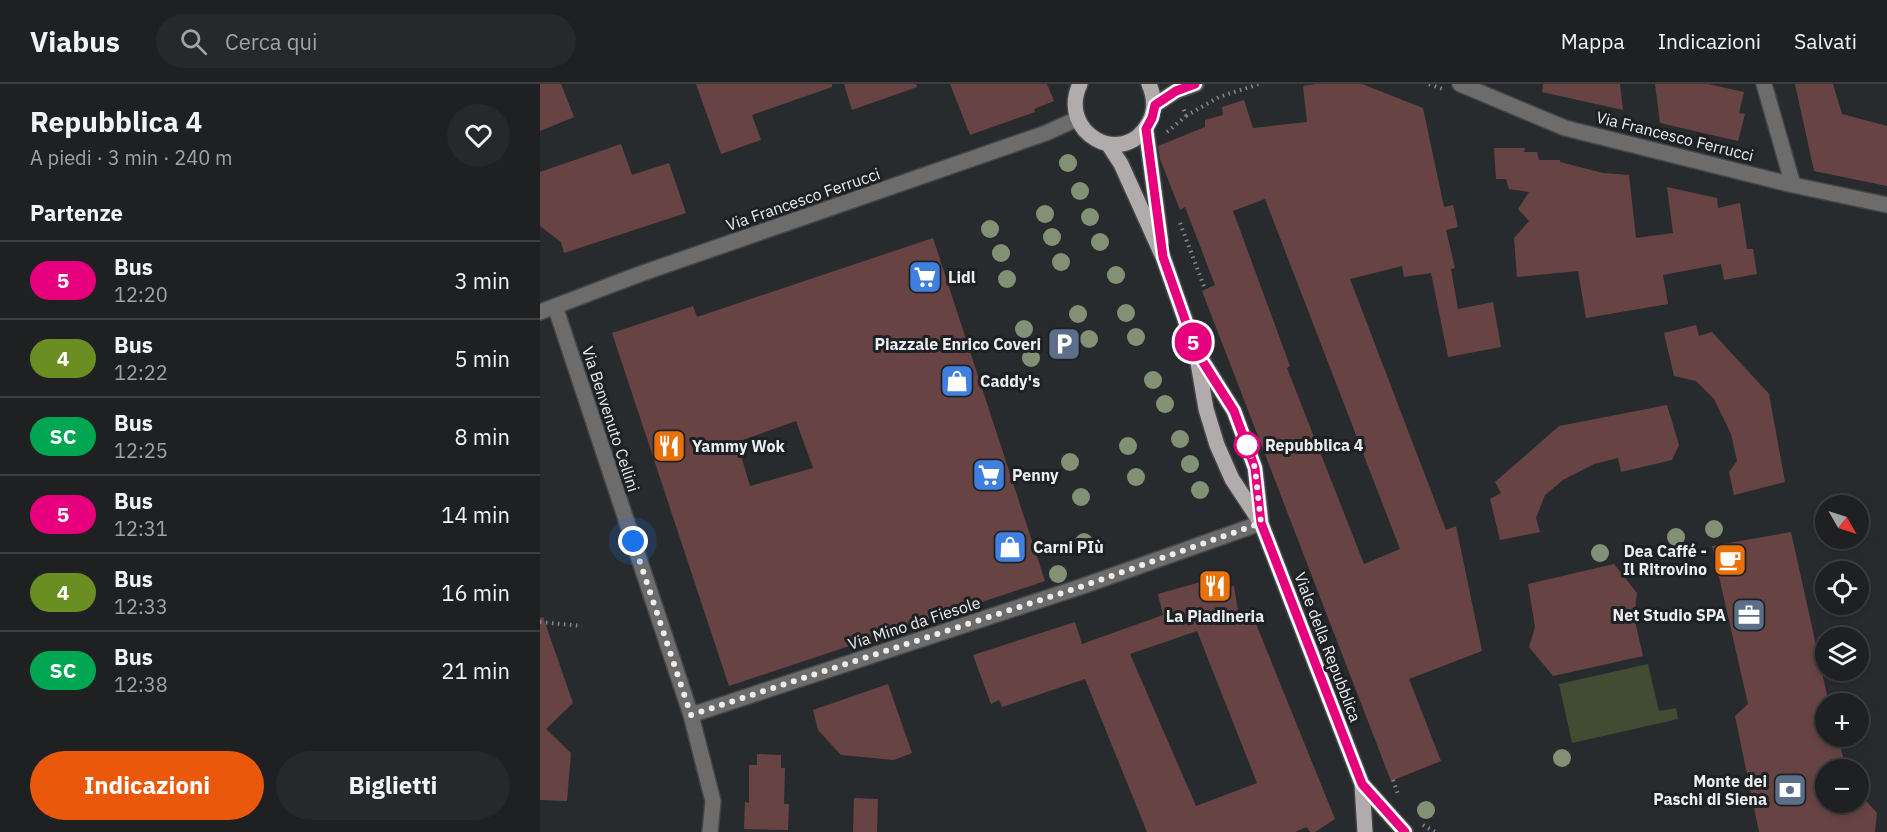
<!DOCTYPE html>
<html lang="it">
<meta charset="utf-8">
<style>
:root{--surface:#1e2022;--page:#26282a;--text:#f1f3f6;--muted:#a1a3a5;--line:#3c3e40;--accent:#ea580c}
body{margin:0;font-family:"IBM Plex Sans",sans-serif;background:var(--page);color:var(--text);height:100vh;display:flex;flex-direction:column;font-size:22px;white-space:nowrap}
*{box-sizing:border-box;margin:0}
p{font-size:20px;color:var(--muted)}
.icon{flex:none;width:33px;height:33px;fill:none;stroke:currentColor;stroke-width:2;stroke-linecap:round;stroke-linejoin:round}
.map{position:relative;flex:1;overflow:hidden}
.side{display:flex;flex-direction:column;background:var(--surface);width:540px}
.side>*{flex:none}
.badge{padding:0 12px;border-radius:20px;font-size:21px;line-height:39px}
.needle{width:39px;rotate:129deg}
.tools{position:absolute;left:1275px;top:411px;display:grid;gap:12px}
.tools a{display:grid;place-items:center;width:54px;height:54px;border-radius:50%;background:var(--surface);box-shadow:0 3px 9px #0003,0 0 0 2px var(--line);font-size:30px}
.you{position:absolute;width:30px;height:30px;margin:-15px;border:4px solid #fff;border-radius:50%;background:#1a73e8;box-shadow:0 0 0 9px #1a73e833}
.map>.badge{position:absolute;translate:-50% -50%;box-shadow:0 0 0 3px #fff}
h2{padding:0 30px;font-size:22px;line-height:54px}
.round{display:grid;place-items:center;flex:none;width:63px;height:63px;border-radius:32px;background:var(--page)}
.summary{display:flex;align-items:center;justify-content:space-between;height:102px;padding:0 30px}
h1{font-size:28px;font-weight:700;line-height:45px}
.action{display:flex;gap:12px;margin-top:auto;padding:12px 30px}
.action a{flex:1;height:69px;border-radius:36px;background:var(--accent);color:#fff;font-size:24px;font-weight:700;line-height:69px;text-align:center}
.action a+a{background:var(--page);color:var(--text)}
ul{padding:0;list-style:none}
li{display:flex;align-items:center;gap:18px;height:78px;padding:0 30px;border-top:2px solid var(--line)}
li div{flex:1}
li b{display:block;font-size:22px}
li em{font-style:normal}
li .badge{min-width:66px;font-weight:700;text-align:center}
header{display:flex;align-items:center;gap:36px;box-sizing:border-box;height:84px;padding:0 30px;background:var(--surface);border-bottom:2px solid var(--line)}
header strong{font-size:28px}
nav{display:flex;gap:33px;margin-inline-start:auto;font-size:21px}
.search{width:420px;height:54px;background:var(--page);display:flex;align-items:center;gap:15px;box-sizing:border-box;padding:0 21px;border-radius:33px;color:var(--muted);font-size:22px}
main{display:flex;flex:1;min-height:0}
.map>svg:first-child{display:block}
</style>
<header>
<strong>Viabus</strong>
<div class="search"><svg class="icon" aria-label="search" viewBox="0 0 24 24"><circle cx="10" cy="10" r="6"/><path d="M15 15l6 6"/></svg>Cerca qui</div>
<nav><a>Mappa</a><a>Indicazioni</a><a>Salvati</a></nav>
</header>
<main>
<section class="side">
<div class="summary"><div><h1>Repubblica 4</h1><p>A piedi · 3 min · 240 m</p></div><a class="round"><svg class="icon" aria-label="heart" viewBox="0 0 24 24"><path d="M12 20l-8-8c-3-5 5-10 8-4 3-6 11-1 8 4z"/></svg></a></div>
<h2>Partenze</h2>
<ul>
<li><span class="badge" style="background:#e6007e;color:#fff">5</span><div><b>Bus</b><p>12:20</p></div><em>3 min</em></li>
<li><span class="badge" style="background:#6b8e23;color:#fff">4</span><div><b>Bus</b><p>12:22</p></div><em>5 min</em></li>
<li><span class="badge" style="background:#00a651;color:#fff">SC</span><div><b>Bus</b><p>12:25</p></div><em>8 min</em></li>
<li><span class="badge" style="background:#e6007e;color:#fff">5</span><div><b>Bus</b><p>12:31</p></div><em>14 min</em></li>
<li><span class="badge" style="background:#6b8e23;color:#fff">4</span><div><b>Bus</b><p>12:33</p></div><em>16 min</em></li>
<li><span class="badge" style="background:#00a651;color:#fff">SC</span><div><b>Bus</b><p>12:38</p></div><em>21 min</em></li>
</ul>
<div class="action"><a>Indicazioni</a><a>Biglietti</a></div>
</section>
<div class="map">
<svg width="1347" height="748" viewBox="0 0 1347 748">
<rect width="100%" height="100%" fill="#282b2e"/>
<!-- green -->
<path fill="#414c32" d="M 1108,580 L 1119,627 L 1136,624 L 1138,635 L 1032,659 L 1019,600 Z"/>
<!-- building -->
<path fill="#674443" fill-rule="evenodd" d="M 0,0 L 21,0 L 34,33 L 0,47 Z
M 156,0 L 292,0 L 292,3 L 212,31 L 221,56 L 181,70 Z
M 304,0 L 376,0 L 377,3 L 312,26 Z
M 410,0 L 507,0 L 514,17 L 494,25 L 495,28 L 430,51 Z
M 776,0 L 822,0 L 883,24 L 904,123 L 913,121 L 918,143 L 906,146 L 915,184 L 911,185 L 918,225 L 953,218 L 961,263 L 908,273 L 891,189 L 864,193 L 862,182 L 810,195 L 906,446 L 916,442 L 942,567 L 869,595 L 901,677 L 851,697 L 662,207 L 675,201 L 645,123 L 640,126 L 620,75 L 618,62 L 665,43 L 665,36 L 683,31 L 682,23 L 704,16 L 713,44 L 767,38 L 763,2 ZM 725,115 L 860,465 L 824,480 L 747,284 L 750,282 L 693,127 Z
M 1003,0 L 1080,0 L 1083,26 L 1002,8 Z
M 1115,0 L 1168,0 L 1204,8 L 1199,29 L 1205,30 L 1198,57 L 1120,39 Z
M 1255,0 L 1293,0 L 1302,30 L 1347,42 L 1347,102 L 1274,87 Z
M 81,60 L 92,91 L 129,79 L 146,129 L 24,169 L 21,158 L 0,142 L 0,88 Z
M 954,64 L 985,64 L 984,68 L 997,68 L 999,76 L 1020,76 L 1020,78 L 1063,89 L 1089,91 L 1096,154 L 1133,149 L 1127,103 L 1177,114 L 1178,124 L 1200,119 L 1207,165 L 1213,165 L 1217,190 L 1184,196 L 1181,180 L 1123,191 L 1128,220 L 1046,234 L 1038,187 L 977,193 L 974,154 L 989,137 L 978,125 L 989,108 L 969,105 L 966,95 L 956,95 Z
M 393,154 L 505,497 L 189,602 L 72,249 L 153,222 L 157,233 ZM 256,337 L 273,384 L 210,402 L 197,358 Z
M 1156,241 L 1159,252 L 1172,248 L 1229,310 L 1245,398 L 1194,411 L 1189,388 L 1197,377 L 1191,350 L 1174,315 L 1156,297 L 1134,292 L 1124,249 Z
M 1127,321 L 1139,361 L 1132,376 L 1081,388 L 1078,374 L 1054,380 L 1023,396 L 1005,411 L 996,434 L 1000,448 L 960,456 L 950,415 L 961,409 L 955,398 L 1019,342 Z
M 1251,448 L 1289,620 L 1286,620 L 1286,652 L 1298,652 L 1306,686 L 1286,686 L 1286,718 L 1318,718 L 1318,708 L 1337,729 L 1335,748 L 1219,748 L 1195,632 L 1208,620 L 1172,462 Z
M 1074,480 L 1097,509 L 1094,533 L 1103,572 L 1013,592 L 989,563 L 995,543 L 988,500 Z
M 682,492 L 685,503 L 694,502 L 698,527 L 710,525 L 795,735 L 775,748 L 770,748 L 767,743 L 755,748 L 607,748 L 545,595 L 462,623 L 459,616 L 451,620 L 433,571 L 535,538 L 542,560 L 623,531 L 618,510 ZM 657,547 L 717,699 L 656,722 L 590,570 Z
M 3,533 L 33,619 L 6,645 L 31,669 L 27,717 L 0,716 L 0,534 Z
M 348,600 L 372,669 L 354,676 L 301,671 L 278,646 L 273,626 Z
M 217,670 L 241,671 L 241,684 L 245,684 L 244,720 L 249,720 L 248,746 L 204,745 L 205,718 L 209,719 L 209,681 L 217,681 Z
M 314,714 L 338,715 L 337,748 L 313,748 Z"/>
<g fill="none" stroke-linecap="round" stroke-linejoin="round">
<!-- minor casing -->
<g stroke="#434649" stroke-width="18">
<path id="minor" d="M 920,0 L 1025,44 L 1253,101 L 1347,121
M 1224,0 L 1253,101
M 615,21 L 636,7 L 656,0
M 15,222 L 151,631 L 173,717 L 170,748
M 0,228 L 100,190 L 506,49 L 537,35
M 151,631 L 543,502 L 721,439"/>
</g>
<!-- major casing -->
<g stroke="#434649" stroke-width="18">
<path id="major" d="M 540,0 C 517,49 583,85 608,40 C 616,27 615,14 609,0
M 606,45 L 621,158
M 568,60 L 581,80 L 623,173 L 656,267 L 666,325 L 677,361 L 692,395 L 721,439 L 822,700 L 825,748
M 660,273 L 694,327 L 715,384 L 721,436
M 822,700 L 865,748"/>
</g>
<!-- path -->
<path stroke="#85888a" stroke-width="4" stroke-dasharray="1.5 4.5" stroke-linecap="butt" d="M 889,0 L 903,5
M 646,32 L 679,13 L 719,0
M 627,48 L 646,32 L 643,23
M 640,139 L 665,205
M 0,538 L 42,542
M 853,696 L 858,710
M 883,741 L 895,748"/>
<!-- minor -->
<use href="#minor" stroke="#6e6b6b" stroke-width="15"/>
<!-- major -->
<use href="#major" stroke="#b1acab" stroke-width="15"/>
</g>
<!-- trees -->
<g fill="#829073">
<circle cx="528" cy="79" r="9"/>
<circle cx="540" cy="107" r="9"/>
<circle cx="505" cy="130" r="9"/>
<circle cx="550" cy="133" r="9"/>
<circle cx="450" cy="145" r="9"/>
<circle cx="512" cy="153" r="9"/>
<circle cx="560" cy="158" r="9"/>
<circle cx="461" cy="169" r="9"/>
<circle cx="521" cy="178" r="9"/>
<circle cx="576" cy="191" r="9"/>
<circle cx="467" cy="195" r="9"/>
<circle cx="586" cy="229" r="9"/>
<circle cx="538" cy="230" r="9"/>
<circle cx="484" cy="245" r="9"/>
<circle cx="596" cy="253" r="9"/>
<circle cx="549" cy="255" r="9"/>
<circle cx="491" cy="274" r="9"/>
<circle cx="613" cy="296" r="9"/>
<circle cx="625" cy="320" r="9"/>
<circle cx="640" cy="355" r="9"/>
<circle cx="588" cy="362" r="9"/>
<circle cx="530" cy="378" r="9"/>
<circle cx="650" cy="380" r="9"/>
<circle cx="596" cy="393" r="9"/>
<circle cx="660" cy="406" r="9"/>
<circle cx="541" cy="413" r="9"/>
<circle cx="1174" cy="445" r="9"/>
<circle cx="1136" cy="453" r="9"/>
<circle cx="544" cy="458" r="9"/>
<circle cx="1060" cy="469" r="9"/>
<circle cx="518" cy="490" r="9"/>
<circle cx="1022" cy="674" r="9"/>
<circle cx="886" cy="726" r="9"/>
</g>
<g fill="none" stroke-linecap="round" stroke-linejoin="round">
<!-- line casing -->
<g stroke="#fff" stroke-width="14">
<path id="line" d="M 655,0 L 636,7 L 615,21 L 612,34 L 606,45 L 623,173 L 656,267 L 694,327 L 715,384 L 721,439 L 822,700 L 865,748"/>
</g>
<!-- line -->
<use href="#line" stroke="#e6007e" stroke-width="9"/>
<!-- walk -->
<path stroke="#ebedef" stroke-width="6" stroke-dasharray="0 10.8" d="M 93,457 L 151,631 L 543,502 L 721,439 L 715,384 L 707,361"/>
</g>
<!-- icons -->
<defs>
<g id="supermarket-square" transform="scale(1.725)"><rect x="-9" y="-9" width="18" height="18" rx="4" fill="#3f7fe0" stroke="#1e2124"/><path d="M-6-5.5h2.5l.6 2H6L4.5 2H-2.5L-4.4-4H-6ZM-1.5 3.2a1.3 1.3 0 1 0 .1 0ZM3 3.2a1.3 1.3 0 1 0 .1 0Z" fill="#fff"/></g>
<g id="parking-square" transform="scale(1.725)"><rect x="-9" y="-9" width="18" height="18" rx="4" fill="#5c6f8a" stroke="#1e2124"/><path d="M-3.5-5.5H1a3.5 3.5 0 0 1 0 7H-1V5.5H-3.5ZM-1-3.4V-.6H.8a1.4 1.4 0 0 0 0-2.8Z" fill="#fff"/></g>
<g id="shop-square" transform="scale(1.725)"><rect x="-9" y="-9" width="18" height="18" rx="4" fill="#3f7fe0" stroke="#1e2124"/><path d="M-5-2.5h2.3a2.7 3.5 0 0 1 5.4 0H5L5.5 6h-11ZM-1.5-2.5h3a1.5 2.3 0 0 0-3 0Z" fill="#fff"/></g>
<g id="restaurant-square" transform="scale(1.725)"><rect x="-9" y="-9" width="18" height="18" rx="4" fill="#e8710a" stroke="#1e2124"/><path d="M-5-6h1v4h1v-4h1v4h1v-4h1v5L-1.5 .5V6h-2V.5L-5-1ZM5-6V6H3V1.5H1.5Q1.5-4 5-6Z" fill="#fff"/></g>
<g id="cafe-square" transform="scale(1.725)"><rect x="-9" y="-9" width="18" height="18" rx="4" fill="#e8710a" stroke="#1e2124"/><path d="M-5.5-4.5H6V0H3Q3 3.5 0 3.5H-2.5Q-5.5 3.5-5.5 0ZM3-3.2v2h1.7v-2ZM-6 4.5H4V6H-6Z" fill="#fff"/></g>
<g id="office-square" transform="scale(1.725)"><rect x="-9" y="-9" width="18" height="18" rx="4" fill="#5c6f8a" stroke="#1e2124"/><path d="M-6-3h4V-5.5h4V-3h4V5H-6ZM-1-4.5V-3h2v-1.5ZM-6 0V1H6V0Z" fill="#fff"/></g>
<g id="bank-square" transform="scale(1.725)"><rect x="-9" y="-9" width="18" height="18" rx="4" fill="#5c6f8a" stroke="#1e2124"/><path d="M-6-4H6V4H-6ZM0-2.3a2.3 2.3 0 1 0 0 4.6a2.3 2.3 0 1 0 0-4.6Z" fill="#fff"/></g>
</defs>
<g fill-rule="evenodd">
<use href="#supermarket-square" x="385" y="193"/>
<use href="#parking-square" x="524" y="260"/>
<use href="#shop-square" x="417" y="297"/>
<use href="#restaurant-square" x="129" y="362"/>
<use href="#supermarket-square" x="449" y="391"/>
<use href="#shop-square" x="470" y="463"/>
<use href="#cafe-square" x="1190" y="476"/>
<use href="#restaurant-square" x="675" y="502"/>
<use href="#office-square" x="1209" y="531"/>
<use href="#bank-square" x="1250" y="706"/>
</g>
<!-- markers -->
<circle fill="#fff" stroke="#e6007e" stroke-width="3" cx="707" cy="361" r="12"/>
<g text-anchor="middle" stroke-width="6" stroke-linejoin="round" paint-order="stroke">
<!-- street labels -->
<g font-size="16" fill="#ebedef" stroke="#1e2124">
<text transform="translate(1135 52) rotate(14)" y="6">Via Francesco Ferrucci</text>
<text transform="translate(263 115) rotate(-19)" y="6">Via Francesco Ferrucci</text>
<text transform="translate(71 335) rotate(72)" y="6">Via Benvenuto Cellini</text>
<text transform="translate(374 539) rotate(-18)" y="6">Via Mino da Fiesole</text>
<text transform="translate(788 563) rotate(69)" y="6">Viale della Repubblica</text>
</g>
<!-- poi labels -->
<g font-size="16" font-weight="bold" fill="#ebedef" stroke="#1e2124" text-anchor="start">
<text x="408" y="199">Lidl</text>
<text x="501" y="266" text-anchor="end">Piazzale Enrico Coveri</text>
<text x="440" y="303">Caddy's</text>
<text x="152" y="368">Yammy Wok</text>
<text x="472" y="397">Penny</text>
<text x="493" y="469">Carni PIù</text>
<text x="1167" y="473" text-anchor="end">Dea Caffé -<tspan x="1167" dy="18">Il Ritrovino</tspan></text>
<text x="1186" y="537" text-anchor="end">Net Studio SPA</text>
<text x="675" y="538" text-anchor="middle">La Piadineria</text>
<text x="1227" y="703" text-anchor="end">Monte dei<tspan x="1227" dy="18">Paschi di Siena</tspan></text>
</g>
<!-- stop labels -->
<g font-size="16" font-weight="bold" fill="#ebedef" stroke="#1e2124" text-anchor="start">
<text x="725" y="367">Repubblica 4</text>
</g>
</g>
</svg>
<div class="tools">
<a><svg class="needle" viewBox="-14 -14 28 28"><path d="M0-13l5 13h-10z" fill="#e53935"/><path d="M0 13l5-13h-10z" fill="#a1a3a5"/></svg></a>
<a><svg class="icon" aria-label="locate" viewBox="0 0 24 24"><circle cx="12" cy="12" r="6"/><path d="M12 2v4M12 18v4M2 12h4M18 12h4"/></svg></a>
<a><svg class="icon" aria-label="layers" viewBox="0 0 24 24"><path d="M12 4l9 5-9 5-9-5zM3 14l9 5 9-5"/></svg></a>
<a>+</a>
<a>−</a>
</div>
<div class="you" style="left:93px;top:457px"></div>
<b class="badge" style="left:653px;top:258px;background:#e6007e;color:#fff">5</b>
</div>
</main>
